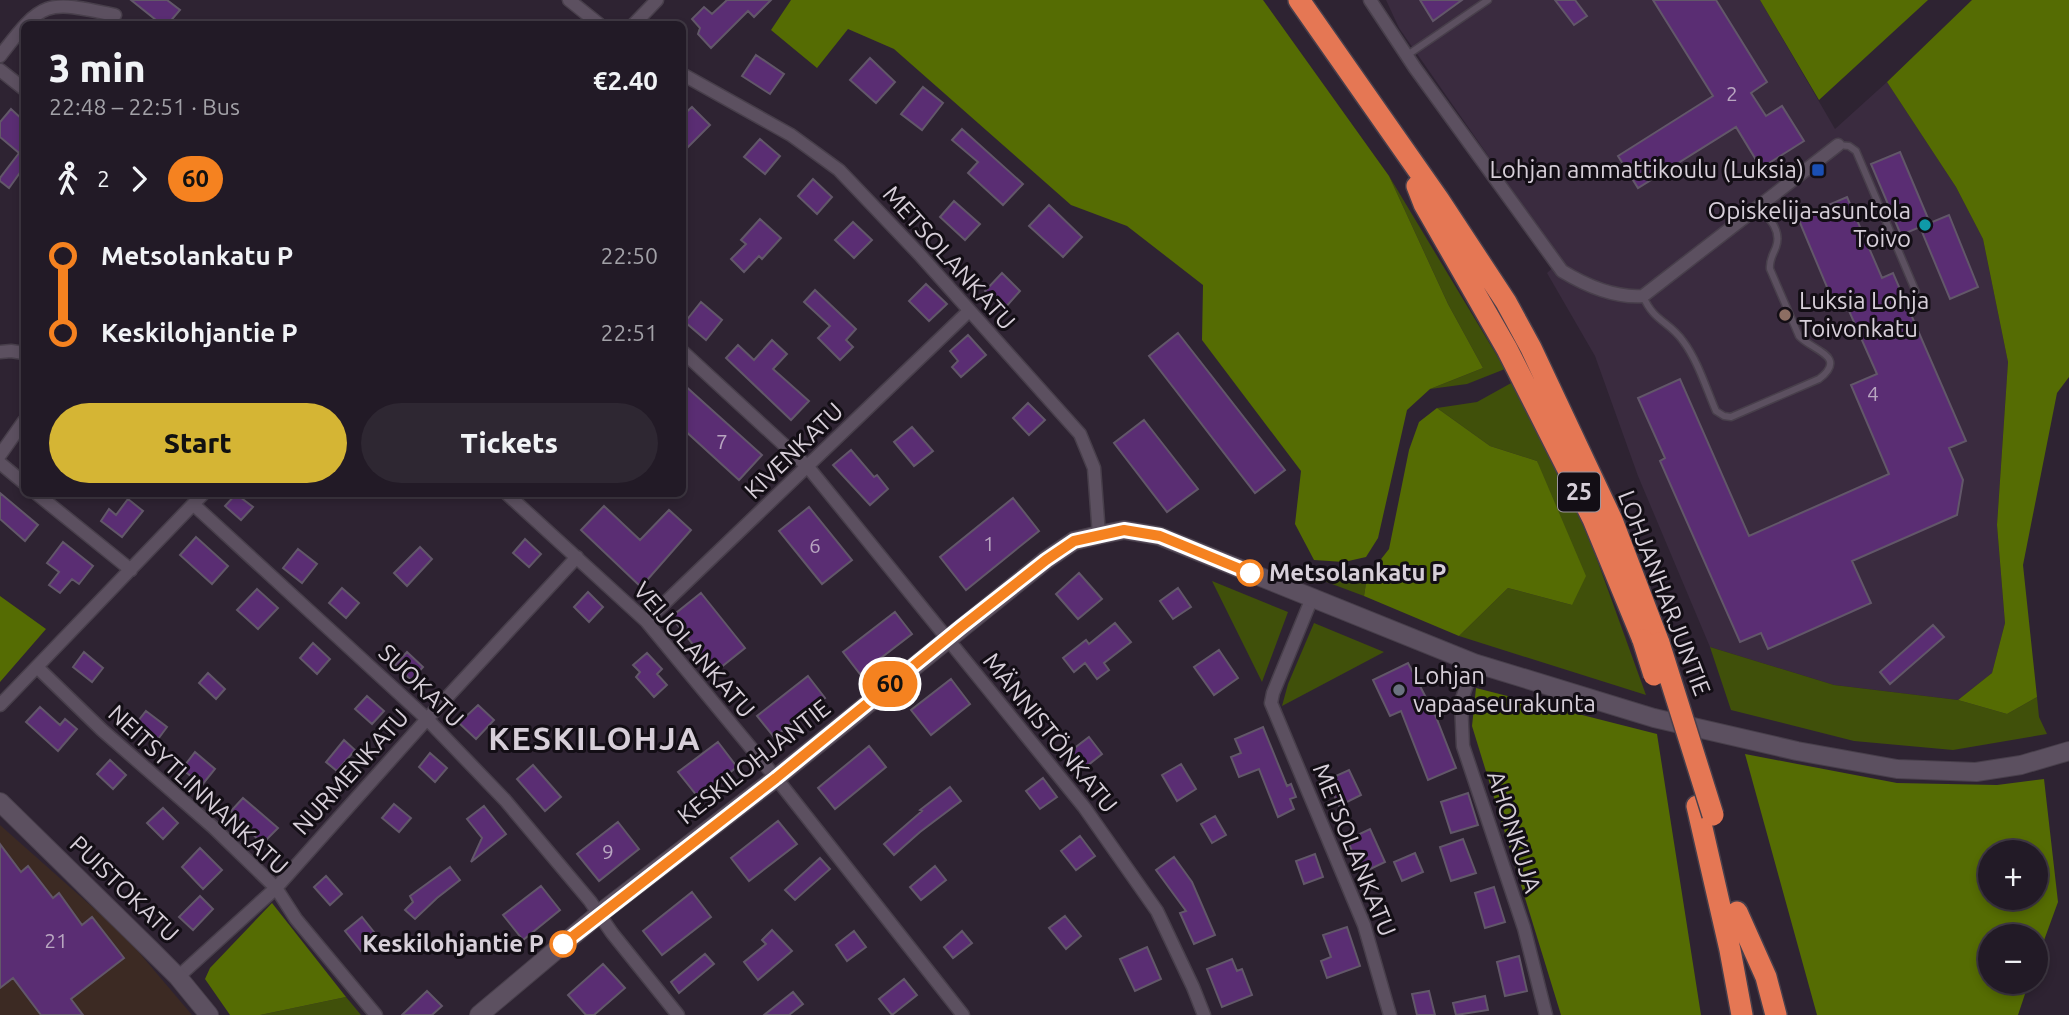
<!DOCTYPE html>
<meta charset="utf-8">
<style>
:root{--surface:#221a26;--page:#2e2732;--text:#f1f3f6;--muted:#a2a1a7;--line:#3f3843;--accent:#d5b534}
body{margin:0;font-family:Ubuntu,sans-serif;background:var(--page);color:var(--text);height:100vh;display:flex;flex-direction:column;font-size:26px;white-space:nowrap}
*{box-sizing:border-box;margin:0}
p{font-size:23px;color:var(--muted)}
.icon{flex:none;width:38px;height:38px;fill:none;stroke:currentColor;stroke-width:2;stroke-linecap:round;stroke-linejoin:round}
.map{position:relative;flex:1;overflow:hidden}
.sheet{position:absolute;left:21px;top:21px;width:665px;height:476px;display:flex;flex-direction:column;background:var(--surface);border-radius:10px;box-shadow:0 4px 10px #0003,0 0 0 2px var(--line)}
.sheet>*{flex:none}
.badge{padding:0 14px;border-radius:23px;font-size:24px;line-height:46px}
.tools{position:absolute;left:1978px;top:840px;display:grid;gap:14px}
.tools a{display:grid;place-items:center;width:70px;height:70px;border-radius:50%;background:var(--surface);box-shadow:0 4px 10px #0003,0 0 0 2px var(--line);font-size:35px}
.map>.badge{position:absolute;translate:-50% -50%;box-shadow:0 0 0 4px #fff}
.legs{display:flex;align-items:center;gap:10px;height:77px;padding:0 28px;font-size:23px}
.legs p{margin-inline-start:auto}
.overview{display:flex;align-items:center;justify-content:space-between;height:119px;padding:0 28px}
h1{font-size:38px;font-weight:800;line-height:52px}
.button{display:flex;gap:14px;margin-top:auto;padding:14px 28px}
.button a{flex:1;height:80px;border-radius:42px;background:var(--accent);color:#111;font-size:28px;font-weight:800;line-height:80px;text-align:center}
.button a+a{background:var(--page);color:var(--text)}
ul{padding:0 28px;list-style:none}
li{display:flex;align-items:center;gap:24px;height:77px;font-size:26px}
li i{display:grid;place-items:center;width:10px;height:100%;margin:0 9px;background:currentColor}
li i::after{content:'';width:18px;height:18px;margin:-9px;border:5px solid;border-radius:50%;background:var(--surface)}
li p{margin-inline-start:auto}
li:first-child i{background:linear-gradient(#0000 50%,currentColor 0)}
li:last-child i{background:linear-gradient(currentColor 50%,#0000 0)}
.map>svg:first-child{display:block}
</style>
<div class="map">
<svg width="2069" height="1015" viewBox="0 0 2069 1015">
<rect width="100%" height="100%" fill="#2e2332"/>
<!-- industrial -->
<path fill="#3c2a23" d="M 0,825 L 125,936 L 192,1015 L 0,1015 Z"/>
<!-- built -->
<path fill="#3a2b3f" d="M 1386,0 L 1760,0 L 1835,129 L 1887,82 L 1956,187 L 1983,239 L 2008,362 L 1997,525 L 2005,623 L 1992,673 L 1958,700 L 1834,685 L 1710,647 L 1638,476 L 1595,356 L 1547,273 L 1561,260 L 1399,28 Z"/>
<!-- green -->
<path fill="#40500a" d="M 1389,176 L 1505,369 L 1467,384 L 1430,389 L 1483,368 L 1448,304 Z
M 1513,382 L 1560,470 L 1595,554 L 1646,695 L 1459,636 L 1508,588 L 1572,605 L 1537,461 L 1490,446 L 1437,408 L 1477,402 Z
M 1367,577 L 1364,596 L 1316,578 Z
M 1212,581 L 1288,612 L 1262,682 Z
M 1314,623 L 1384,652 L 1282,706 L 1288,684 Z
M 1710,647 L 1834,685 L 1958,700 L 2007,714 L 2037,697 L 2039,717 L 2047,734 L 1953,750 L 1854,741 L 1731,710 Z
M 346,997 L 361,1015 L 260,1015 Z"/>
<!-- forest -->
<path fill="#556c03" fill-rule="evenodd" d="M 791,0 L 1263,0 L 1389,176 L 1448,304 L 1483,368 L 1430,389 L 1407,410 L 1378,538 L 1366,557 L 1344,562 L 1314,560 L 1295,524 L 1301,471 L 1202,340 L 1203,285 L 1127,226 L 1071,205 L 894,49 L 848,29 L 817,68 L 771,30 Z
M 1760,0 L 1928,0 L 1819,100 Z
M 1972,0 L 2069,0 L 2069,377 L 2057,393 L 2023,565 L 2037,697 L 2007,714 L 1958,700 L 1992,673 L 2005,623 L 1997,525 L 2008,362 L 1983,239 L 1956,187 L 1887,82 Z
M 1437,408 L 1490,446 L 1537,461 L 1586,576 L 1572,605 L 1508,588 L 1459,636 L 1364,596 L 1367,577 L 1389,549 L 1409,450 L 1419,422 Z
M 0,596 L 46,629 L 0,682 Z
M 1476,688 L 1657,734 L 1701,1015 L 1561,1015 L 1472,726 Z
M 1745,754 L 1897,783 L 1997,785 L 2044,779 L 2058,902 L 2035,965 L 2035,936 L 1990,936 L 1990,982 L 2029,982 L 2018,1015 L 1817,1015 ZM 1990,852 L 2035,852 L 2035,898 L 1990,898 Z
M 272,903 L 346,997 L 260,1015 L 230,1015 L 205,979 L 210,968 Z"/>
<!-- building -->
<path fill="#5a2d73" stroke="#625769" stroke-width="2" d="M 131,0 L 167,0 L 180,10 L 168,24 L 161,24 Z
M 727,0 L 771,0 L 754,17 L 748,11 L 711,48 L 698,34 L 700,28 L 692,19 L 704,7 L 712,14 Z
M 1420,0 L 1462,0 L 1433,21 Z
M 1555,0 L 1575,0 L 1587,16 L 1574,25 Z
M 1653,0 L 1716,0 L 1767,82 L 1751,93 L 1766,116 L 1782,106 L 1804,141 L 1761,168 L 1736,127 L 1638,188 L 1618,156 L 1713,96 Z
M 756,55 L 784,74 L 770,94 L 742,76 Z
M 870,58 L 895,82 L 876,103 L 850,80 Z
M 923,87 L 943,103 L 922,130 L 901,114 Z
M 692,107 L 710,125 L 682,153 L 682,116 Z
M 11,109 L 24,121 L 24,167 L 9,188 L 0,181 L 0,178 L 19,153 L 0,137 L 0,122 Z
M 962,129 L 1023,184 L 1003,205 L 968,173 L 978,162 L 952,140 Z
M 760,139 L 780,156 L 765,174 L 744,157 Z
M 1900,152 L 1930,223 L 1901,235 L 1871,164 Z
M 813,179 L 832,197 L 817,214 L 798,196 Z
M 1847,197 L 1882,278 L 1893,273 L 1966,441 L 1949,448 L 1963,480 L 1957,515 L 1852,561 L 1871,603 L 1768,649 L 1761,633 L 1740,642 L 1660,461 L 1665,458 L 1638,398 L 1680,379 L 1749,536 L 1889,474 L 1851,385 L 1877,374 L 1842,295 L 1832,299 L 1798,218 Z
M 954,201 L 980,224 L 965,240 L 940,217 Z
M 1049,205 L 1082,237 L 1063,257 L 1029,226 Z
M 1949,215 L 1978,287 L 1950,299 L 1920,227 Z
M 760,219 L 781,238 L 762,259 L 759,256 L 744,272 L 731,259 L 746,244 L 741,240 Z
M 853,222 L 872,240 L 854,258 L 835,240 Z
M 1002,273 L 1020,291 L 1004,309 L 985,291 Z
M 926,284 L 947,304 L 929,321 L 909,301 Z
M 815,290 L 856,329 L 846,340 L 853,347 L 840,360 L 818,338 L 830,326 L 804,302 Z
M 701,302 L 722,320 L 706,340 L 685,322 Z
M 1178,333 L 1285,470 L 1255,493 L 1149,356 Z
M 968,335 L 986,355 L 961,377 L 952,367 L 958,361 L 950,351 Z
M 772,340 L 787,354 L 773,369 L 809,401 L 791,420 L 726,358 L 738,345 L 754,360 Z
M 682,383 L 762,455 L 739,480 L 682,428 Z
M 1028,403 L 1045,420 L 1029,435 L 1013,418 Z
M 1144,420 L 1198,489 L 1167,512 L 1114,443 Z
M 912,427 L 933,451 L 914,466 L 894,442 Z
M 851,450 L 874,477 L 877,475 L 888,489 L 870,505 L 833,465 Z
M 0,493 L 38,525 L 25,541 L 0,519 Z
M 236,494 L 253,507 L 241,520 L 225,506 Z
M 1013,498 L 1039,531 L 966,590 L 940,557 Z
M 128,499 L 143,511 L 122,537 L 101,521 L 109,509 L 116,515 Z
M 604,506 L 640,540 L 669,510 L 691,530 L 641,587 L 581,530 Z
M 809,507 L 852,560 L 822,584 L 779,531 Z
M 196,537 L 228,566 L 212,584 L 180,555 Z
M 525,539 L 541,554 L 529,567 L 513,553 Z
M 63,542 L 93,566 L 79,584 L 72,579 L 60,593 L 49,585 L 59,572 L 47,563 Z
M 420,547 L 432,559 L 407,586 L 394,573 Z
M 298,549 L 317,564 L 302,583 L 283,568 Z
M 1079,573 L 1102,599 L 1078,619 L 1056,594 Z
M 342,588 L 359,603 L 346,618 L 329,603 Z
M 1178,588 L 1191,607 L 1173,619 L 1160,601 Z
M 257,589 L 278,608 L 258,629 L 237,610 Z
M 588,592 L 603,607 L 589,622 L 574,607 Z
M 701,593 L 745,648 L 715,672 L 671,617 Z
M 895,612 L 912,634 L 860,674 L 843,652 Z
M 1115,623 L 1131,642 L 1104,663 L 1109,670 L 1097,679 L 1085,663 L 1074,672 L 1063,658 L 1086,640 L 1089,644 Z
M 1933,625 L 1944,637 L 1890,684 L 1880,672 Z
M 313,643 L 330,659 L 317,674 L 300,658 Z
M 1219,650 L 1238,678 L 1214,695 L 1194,667 Z
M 84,652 L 103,668 L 92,682 L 73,667 Z
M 407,652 L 423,667 L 411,680 L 395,665 Z
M 647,653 L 662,669 L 657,674 L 667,685 L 654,697 L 636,677 L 640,672 L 633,665 Z
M 1408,663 L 1436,717 L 1456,768 L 1428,780 L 1401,711 L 1390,716 L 1373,680 Z
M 208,673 L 225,689 L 216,699 L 199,683 Z
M 808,676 L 825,698 L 774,737 L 757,716 Z
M 951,679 L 970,704 L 931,735 L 911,710 Z
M 367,696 L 384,711 L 372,724 L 355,709 Z
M 478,705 L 494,720 L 476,739 L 459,723 Z
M 40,707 L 60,725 L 65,719 L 77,729 L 58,751 L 26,722 Z
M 146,711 L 167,727 L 155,743 L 134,726 Z
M 1263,727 L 1287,786 L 1291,784 L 1296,797 L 1290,799 L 1294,809 L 1278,817 L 1259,769 L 1239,777 L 1231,757 L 1241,753 L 1235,739 Z
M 1089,737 L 1102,754 L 1082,770 L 1068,753 Z
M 344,740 L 355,750 L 337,771 L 326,762 Z
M 718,742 L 737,767 L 698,797 L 678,772 Z
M 869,746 L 886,767 L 835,809 L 818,788 Z
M 195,752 L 215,769 L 202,785 L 182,769 Z
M 430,753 L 447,768 L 435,782 L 419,767 Z
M 110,760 L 126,775 L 113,789 L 97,774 Z
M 1181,764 L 1196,789 L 1177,801 L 1162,775 Z
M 533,765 L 561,797 L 545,811 L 517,779 Z
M 1349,770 L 1361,795 L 1339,806 L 1327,780 Z
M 1043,778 L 1057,797 L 1040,809 L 1026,791 Z
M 950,787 L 961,801 L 920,832 L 894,855 L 884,844 L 922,811 L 920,810 Z
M 1468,793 L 1478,825 L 1451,833 L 1441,802 Z
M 243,798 L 278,828 L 262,844 L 231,811 Z
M 394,804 L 411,818 L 399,832 L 382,818 Z
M 484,806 L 506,834 L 471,862 L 482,838 L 467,819 Z
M 163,808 L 178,823 L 163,839 L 147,823 Z
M 1215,816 L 1226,835 L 1212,843 L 1201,824 Z
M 778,821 L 797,844 L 749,881 L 731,858 Z
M 618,822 L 639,849 L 599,881 L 577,854 Z
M 1370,829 L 1385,862 L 1362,873 L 1347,840 Z
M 1080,836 L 1095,856 L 1076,870 L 1061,851 Z
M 1463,839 L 1476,873 L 1451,881 L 1440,847 Z
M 0,844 L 21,872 L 28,866 L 53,898 L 59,893 L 82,925 L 92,917 L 124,958 L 71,999 L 83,1015 L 41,1015 L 13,978 L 0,988 Z
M 200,848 L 222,870 L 203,889 L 182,867 Z
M 1415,853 L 1423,872 L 1402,881 L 1394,862 Z
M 1315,854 L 1323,877 L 1304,884 L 1296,861 Z
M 1174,857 L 1192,882 L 1215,935 L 1194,944 L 1180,913 L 1186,911 L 1156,870 Z
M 820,858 L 830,869 L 795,900 L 785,890 Z
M 935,866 L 946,880 L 921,900 L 910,887 Z
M 450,867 L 460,880 L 437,898 L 415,919 L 405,910 L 413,902 L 410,896 Z
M 326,876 L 342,894 L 330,905 L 314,887 Z
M 541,886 L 560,910 L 523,940 L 503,915 Z
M 1494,887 L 1505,922 L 1485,928 L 1475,893 Z
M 692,892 L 711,917 L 662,955 L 643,931 Z
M 200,896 L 213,909 L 193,930 L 179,917 Z
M 1065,916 L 1081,936 L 1066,949 L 1049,928 Z
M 362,917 L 378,937 L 361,951 L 345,931 Z
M 1347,927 L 1360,966 L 1327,978 L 1321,961 L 1331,957 L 1323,935 Z
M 772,930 L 792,951 L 758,980 L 744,962 L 766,944 L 762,940 Z
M 854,931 L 866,947 L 847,961 L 836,945 Z
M 962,931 L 972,943 L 953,958 L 944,947 Z
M 1147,947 L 1161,979 L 1135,991 L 1120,959 Z
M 705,954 L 714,964 L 679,993 L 671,982 Z
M 1519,956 L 1527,991 L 1505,996 L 1497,962 Z
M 1232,959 L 1237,971 L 1242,969 L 1252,995 L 1222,1007 L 1207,969 Z
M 603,964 L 625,988 L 594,1015 L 586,1015 L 568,995 Z
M 904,979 L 917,995 L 892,1015 L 879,999 Z
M 427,991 L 442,1006 L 432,1015 L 402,1015 Z
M 1429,991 L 1435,1015 L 1417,1015 L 1412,994 Z
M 793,992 L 803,1004 L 789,1015 L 764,1015 Z
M 1485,996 L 1488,1010 L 1456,1015 L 1453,1003 Z"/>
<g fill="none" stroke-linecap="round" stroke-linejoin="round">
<!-- lane casing -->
<g stroke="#483f4b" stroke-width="9">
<path id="lane" d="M 1406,56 L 1488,0
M 1838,145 L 1849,146 L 1856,151 L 1916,292
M 1643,296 C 1654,322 1669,321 1683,341 C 1698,361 1706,388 1716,411 L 1724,416 L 1731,417 L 1819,379 C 1849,356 1811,350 1799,336 L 1770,269 C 1769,260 1773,255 1776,247 C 1782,230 1769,218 1758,207"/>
</g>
<!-- street casing -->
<g stroke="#483f4b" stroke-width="15">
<path id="street" d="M 569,0 L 599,24
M 1370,0 L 1415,68 L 1562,271 C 1585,285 1615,298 1643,296 L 1838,145
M 634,24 L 657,0
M 0,56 C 43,0 45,0 115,15
M 0,70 L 24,89
M 682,74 L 791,135 L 839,170 L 919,254 L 1080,434 L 1094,468 L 1099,535
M 682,351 L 808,467 L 1084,807 L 1157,911 L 1193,987 L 1204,1015
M 0,352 L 11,351 L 24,353
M 0,455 L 24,421
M 0,463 L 24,483
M 37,494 L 131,570
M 507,494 L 646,621 L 776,778 L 963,1015
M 194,505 L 427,719 L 505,800 L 590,901 L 612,933 L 678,1015
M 1312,598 L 1273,693 L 1271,703 L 1364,925 L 1390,1015
M 646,621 L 969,311
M 1474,663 L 1461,702 L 1463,746 L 1524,928 L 1546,1015
M 37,667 L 102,730 L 213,827 L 276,888 L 296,919 L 376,1015
M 0,705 L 203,494
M 178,977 L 276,888 L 427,719 L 577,557"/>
</g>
<!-- secondary casing -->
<g stroke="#483f4b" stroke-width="20">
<path id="secondary" d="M 0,802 L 153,952 L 178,977 L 209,1015
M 479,1015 L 599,914 L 776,778 L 1046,560 L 1074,541 L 1099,535 L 1124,530 L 1159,536 L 1474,663 L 1654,718 L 1797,751 L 1897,769 L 1976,772 L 2021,765 L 2069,751"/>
</g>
<!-- highway casing -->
<g stroke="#483f4b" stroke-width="24">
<path id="highway" d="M 1299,0 L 1439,200 L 1506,302 L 1531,348 L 1612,520 L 1659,643
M 1417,186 L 1424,204 L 1507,349 L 1593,519 L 1643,640
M 1697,806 L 1730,950 L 1742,1015
M 1737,912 L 1766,977 L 1776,1015"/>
</g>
<!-- lane -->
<use href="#lane" stroke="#5c5060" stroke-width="6"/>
<!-- street -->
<use href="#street" stroke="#5c5060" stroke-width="12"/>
<!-- secondary -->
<use href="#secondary" stroke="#5c5060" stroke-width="18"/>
<!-- highway -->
<use href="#highway" stroke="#e57754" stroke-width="21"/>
<!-- highway-bridge casing -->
<g stroke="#483f4b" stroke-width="24" stroke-linecap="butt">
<path id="highway-bridge" d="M 1643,640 L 1654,675
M 1659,643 L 1713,815"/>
</g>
<!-- highway-bridge -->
<use href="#highway-bridge" stroke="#e57754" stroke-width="21"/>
</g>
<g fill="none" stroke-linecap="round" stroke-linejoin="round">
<!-- line-1 casing -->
<g stroke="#fff" stroke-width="16">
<path id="line-1" d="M 563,944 L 776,778 L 961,627 L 1046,560 L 1074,541 L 1124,530 L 1160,536 L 1250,573"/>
</g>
<!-- line-1 -->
<use href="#line-1" stroke="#f58220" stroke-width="10"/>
</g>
<!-- markers -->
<rect fill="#1a4fb4" stroke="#130e15" stroke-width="2.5" x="1811" y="163" width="14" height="14" rx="3.5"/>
<circle fill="#0f9aa8" stroke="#130e15" stroke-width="2.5" cx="1925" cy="225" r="7"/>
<circle fill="#8d6e63" stroke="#130e15" stroke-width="2.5" cx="1785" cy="315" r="7"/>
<g fill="#fff" stroke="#f58220" stroke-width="3.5">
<circle cx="1250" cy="573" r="12"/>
<circle cx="563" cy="944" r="12"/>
</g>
<circle fill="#6b7280" stroke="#130e15" stroke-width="2.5" cx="1399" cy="690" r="7"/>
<g text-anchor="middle" stroke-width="6" stroke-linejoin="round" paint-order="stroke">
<!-- number labels -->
<g font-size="21" fill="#b8a6c0">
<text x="1732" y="101">2</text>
<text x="1873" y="401">4</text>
<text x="722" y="449">7</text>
<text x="989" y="551">1</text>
<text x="815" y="553">6</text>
<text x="608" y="859">9</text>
<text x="56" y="948">21</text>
</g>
<!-- shield labels -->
<rect fill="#130e15" stroke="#9c959e" stroke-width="2" x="1558" y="472.5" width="42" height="39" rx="5"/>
<g font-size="23" font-weight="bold" fill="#d7cfd9">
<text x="1579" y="500">25</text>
</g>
<!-- poi labels -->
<g font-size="24" fill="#d7cfd9" stroke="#130e15" text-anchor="end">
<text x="1804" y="178">Lohjan ammattikoulu (Luksia)</text>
<text x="1911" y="219">Opiskelija-asuntola<tspan x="1911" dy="28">Toivo</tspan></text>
<text x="1799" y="309" text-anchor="start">Luksia Lohja<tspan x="1799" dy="28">Toivonkatu</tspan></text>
<text x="1413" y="684" text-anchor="start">Lohjan<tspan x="1413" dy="28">vapaaseurakunta</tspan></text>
</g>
<!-- street labels -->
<g font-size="24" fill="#d7cfd9" stroke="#130e15">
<text transform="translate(949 258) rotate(48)" y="8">METSOLANKATU</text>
<text transform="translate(794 451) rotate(-44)" y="8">KIVENKATU</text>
<text transform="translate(1664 593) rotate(69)" y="8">LOHJANHARJUNTIE</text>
<text transform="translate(694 650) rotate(49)" y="8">VEIJOLANKATU</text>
<text transform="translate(421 686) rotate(44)" y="8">SUOKATU</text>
<text transform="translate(1050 733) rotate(51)" y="8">MÄNNISTÖNKATU</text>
<text transform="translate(754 762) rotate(-38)" y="8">KESKILOHJANTIE</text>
<text transform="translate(351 772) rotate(-48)" y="8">NURMENKATU</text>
<text transform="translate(198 790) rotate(43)" y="8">NEITSYTLINNANKATU</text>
<text transform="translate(1514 832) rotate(72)" y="8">AHONKUJA</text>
<text transform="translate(1354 850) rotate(68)" y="8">METSOLANKATU</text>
<text transform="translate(124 889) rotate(44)" y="8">PUISTOKATU</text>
</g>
<!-- stop labels -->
<g font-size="24" font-weight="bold" fill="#d7cfd9" stroke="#130e15" text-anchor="start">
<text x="1269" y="581">Metsolankatu P</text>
<text x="544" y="952" text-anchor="end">Keskilohjantie P</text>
</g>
<!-- district labels -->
<g font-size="32" font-weight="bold" letter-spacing="2" fill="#d7cfd9" stroke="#130e15">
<text x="595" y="750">KESKILOHJA</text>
</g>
</g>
</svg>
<div class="tools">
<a>+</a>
<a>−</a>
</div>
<b class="badge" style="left:890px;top:684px;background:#f58220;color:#111">60</b>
<section class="sheet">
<div class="overview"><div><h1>3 min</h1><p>22:48 – 22:51 · Bus</p></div><b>€2.40</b></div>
<div class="legs"><svg class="icon" aria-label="walk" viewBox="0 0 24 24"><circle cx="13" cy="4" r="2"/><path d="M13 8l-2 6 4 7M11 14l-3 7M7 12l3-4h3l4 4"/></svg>2<svg class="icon" aria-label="forward" viewBox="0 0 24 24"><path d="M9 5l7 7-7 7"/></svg><b class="badge" style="background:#f58220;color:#111">60</b></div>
<ul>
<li><i style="color:#f58220"></i><b>Metsolankatu P</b><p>22:50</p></li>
<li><i style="color:#f58220"></i><b>Keskilohjantie P</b><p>22:51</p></li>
</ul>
<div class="button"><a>Start</a><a>Tickets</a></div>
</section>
</div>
